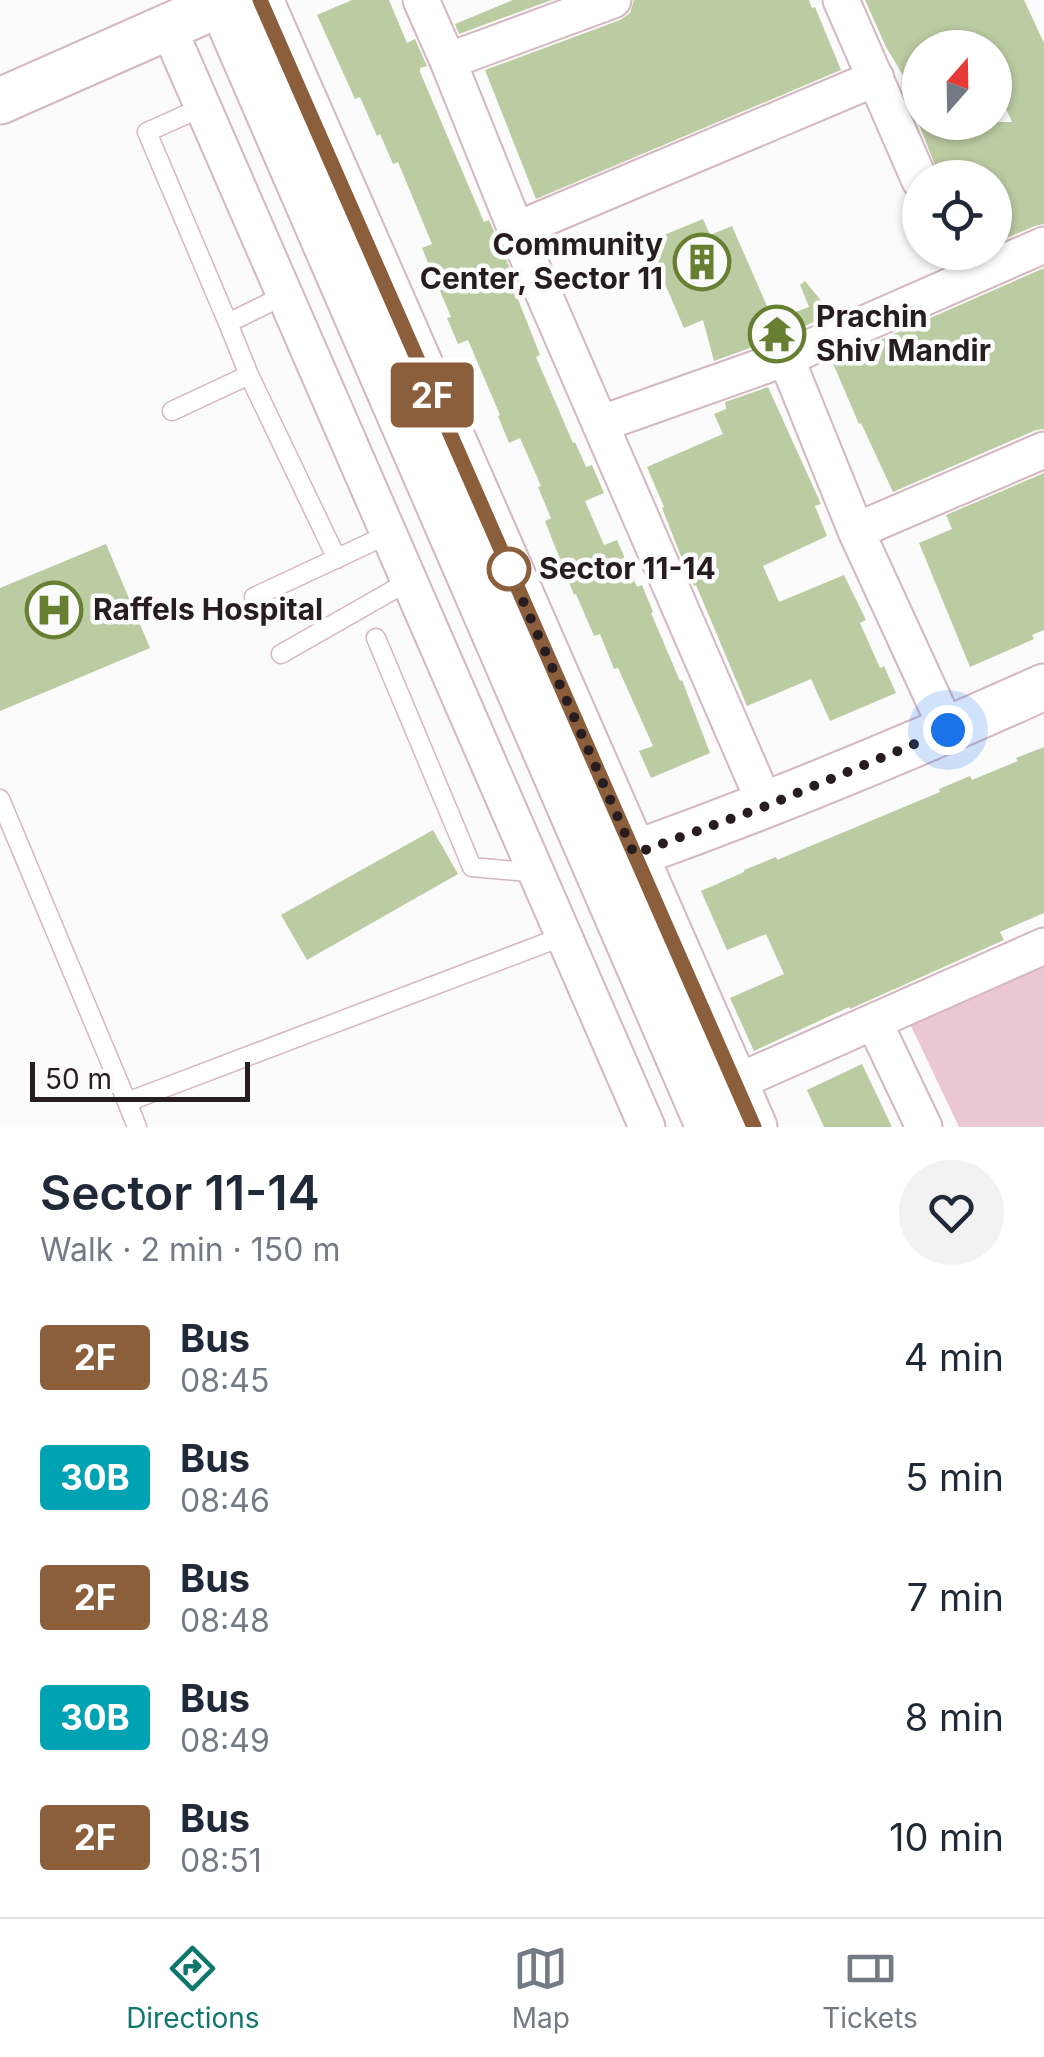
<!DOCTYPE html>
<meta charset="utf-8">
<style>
:root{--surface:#fff;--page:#f2f2f3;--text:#1f2937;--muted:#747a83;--line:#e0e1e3;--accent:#0f766e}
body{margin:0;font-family:Inter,sans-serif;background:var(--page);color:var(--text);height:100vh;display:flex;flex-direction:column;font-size:38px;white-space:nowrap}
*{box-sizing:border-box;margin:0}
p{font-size:32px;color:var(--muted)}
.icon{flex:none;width:55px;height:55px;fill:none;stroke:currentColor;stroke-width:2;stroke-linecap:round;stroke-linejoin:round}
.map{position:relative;height:1127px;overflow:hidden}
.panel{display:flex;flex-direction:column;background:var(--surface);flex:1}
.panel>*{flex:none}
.badge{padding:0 20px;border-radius:8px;font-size:35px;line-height:65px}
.needle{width:65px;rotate:20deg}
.buttons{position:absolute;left:902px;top:30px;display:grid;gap:20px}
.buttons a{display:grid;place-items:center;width:110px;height:110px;border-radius:50%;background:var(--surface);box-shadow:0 2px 8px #0004;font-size:50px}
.scale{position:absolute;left:30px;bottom:25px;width:220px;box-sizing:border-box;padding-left:10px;border:5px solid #271c20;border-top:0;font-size:28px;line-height:35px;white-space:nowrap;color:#271c20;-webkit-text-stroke:8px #fbfbfb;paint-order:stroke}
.you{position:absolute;width:50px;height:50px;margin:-25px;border:8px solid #fff;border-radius:50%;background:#1a73e8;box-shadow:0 0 0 15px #1a73e833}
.map>.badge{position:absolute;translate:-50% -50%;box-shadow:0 0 0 5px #fff}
.round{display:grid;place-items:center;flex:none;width:105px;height:105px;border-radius:52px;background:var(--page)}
.headline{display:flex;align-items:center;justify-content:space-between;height:170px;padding:0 40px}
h1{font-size:48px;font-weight:600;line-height:75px}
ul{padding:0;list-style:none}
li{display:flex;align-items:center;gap:30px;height:120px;padding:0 40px}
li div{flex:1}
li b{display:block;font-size:38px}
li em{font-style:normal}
li .badge{min-width:110px;font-weight:700;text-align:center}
.tab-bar{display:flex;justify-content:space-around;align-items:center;height:140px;border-top:2px solid var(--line);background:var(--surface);font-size:28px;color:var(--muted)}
.tab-bar a{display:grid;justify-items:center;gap:5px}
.tab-bar .active{color:var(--accent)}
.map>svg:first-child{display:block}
</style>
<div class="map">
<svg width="1044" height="1127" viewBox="0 0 1044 1127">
<rect width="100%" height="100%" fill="#fbfbfb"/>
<!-- green -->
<path fill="#ebc6d3" d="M 1044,961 L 1044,1127 L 959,1127 L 910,1024 Z"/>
<!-- building -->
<path fill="#bbcba2" d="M 352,0 L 389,0 L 407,43 L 415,39 L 427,66 L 420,68 L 420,72 L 484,222 L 489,220 L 516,282 L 512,284 L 540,355 L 536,357 L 573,443 L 575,442 L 586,467 L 592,465 L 604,493 L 585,501 L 604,545 L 617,540 L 637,587 L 642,585 L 653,612 L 651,613 L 680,681 L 682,680 L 710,753 L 651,778 L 639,751 L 653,746 L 618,668 L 614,669 L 600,634 L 594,636 L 576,594 L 574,595 L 545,521 L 551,518 L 538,487 L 541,486 L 520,438 L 509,443 L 498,416 L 500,415 L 468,340 L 458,344 L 447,318 L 451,317 L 422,248 L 432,244 L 398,162 L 393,164 L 380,134 L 377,136 L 360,97 L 355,99 L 317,15 Z
M 513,0 L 552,0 L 459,34 L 455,24 Z
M 634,0 L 809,0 L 812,8 L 815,7 L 841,70 L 536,199 L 485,70 L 620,20 L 630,13 Z
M 865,0 L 1024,0 L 1044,43 L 1044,224 L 1035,226 L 995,243 L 995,178 L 940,178 L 918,122 L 1012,122 L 995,85 L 995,48 L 920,48 L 920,104 L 886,47 Z
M 703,219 L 710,235 L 732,226 L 773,320 L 809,307 L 800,285 L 805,281 L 832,314 L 778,338 L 714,361 L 703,320 L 684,328 L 647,242 Z
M 1044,268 L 1044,429 L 1036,430 L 893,492 L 861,423 L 859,424 L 832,361 Z
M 768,387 L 821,504 L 815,506 L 827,536 L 763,566 L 779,602 L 844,575 L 866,620 L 860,623 L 880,668 L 884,666 L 896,693 L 830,721 L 811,679 L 747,706 L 696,585 L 694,586 L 684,564 L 662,508 L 664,507 L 647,467 L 723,434 L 714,414 L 726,409 L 725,402 Z
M 1044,473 L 1044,630 L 1032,635 L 1034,639 L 970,667 L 919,543 L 952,529 L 946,515 Z
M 106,544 L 150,648 L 0,711 L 0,588 Z
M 1044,747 L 1044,913 L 1000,932 L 1004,940 L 850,1009 L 849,1007 L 754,1051 L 730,998 L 784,974 L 766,934 L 727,950 L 701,891 L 744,872 L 744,870 L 776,857 L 777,860 L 940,792 L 939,789 L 970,776 L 972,780 L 1018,761 L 1016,758 Z
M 433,830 L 458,874 L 307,960 L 281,915 Z
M 862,1064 L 892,1127 L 824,1127 L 807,1090 Z"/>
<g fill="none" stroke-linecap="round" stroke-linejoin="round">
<!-- service casing -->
<g stroke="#d5b6c1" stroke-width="21">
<path id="service" d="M 203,107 L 147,132 L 228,323
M 249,375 L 337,559
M 172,411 L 249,375 L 228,323 L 285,295
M 254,597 L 389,534
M 376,638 L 472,867 L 537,873
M 281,654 L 409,581
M 0,799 L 127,1102 L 564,936
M 127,1102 L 137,1127"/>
</g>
<!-- minor casing -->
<g stroke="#d5b6c1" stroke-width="39">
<path id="minor" d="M 421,0 L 448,61 L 516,230 L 766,806
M 841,0 L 920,181
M 168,27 L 647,1127
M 448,61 L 613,0
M 516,230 L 876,78
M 786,358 L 856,531 L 948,731
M 600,424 L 786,358 L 1044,245
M 856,531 L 1044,450
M 874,1022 L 924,1127
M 735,1083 L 1044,946"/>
</g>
<!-- tertiary casing -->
<g stroke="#d5b6c1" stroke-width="49">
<path id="tertiary" d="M 220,0 L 709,1127
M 260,0 L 754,1127
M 0,101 L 222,3
M 634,854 C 773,804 909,748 1044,687"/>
</g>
<!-- service -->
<use href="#service" stroke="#fff" stroke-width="18"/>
<!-- minor -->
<use href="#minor" stroke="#fff" stroke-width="35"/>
<!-- tertiary -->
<use href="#tertiary" stroke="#fff" stroke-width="45"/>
</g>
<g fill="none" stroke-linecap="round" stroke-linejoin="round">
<!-- line casing -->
<g stroke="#fff" stroke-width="22">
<path id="line" d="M 260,0 L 754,1127"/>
</g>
<!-- line -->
<use href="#line" stroke="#8b5e3c" stroke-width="15"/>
<!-- walk -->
<path stroke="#271c20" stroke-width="10" stroke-dasharray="0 18" d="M 509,569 L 634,854 L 766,806 L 948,730"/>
</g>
<!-- icons -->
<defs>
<g id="building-ring" transform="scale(2.875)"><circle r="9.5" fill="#fbfbfb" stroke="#667f31" stroke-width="1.5"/><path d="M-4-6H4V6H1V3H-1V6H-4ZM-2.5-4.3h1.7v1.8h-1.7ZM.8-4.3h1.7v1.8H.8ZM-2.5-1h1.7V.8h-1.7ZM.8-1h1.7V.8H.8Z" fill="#667f31"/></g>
<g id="temple-ring" transform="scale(2.875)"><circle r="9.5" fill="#fbfbfb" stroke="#667f31" stroke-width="1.5"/><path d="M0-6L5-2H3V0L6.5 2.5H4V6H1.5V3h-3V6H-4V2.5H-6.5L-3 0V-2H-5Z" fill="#667f31"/></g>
<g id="hospital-ring" transform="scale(2.875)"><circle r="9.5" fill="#fbfbfb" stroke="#667f31" stroke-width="1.5"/><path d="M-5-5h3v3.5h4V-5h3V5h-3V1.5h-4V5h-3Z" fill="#667f31"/></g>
</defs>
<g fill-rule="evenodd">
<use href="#building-ring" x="702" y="262"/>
<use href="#temple-ring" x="777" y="334"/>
<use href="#hospital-ring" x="54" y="610"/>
</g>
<!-- markers -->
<circle fill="#fff" stroke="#8b5e3c" stroke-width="5" cx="509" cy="569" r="20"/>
<g text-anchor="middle" stroke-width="9" stroke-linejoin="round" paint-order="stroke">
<!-- poi labels -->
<g font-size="30" font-weight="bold" fill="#271c20" stroke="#fbfbfb" text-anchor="start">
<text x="663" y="255" text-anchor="end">Community<tspan x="663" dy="34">Center, Sector 11</tspan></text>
<text x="816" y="327">Prachin<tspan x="816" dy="34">Shiv Mandir</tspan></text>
<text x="93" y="620">Raffels Hospital</text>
</g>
<!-- stop labels -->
<g font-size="30" font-weight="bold" fill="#271c20" stroke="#fbfbfb" text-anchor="start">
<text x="539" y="579">Sector 11-14</text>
</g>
</g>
</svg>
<div class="buttons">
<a><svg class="needle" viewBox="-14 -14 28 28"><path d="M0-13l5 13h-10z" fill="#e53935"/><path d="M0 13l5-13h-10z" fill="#747a83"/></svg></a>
<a><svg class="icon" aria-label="locate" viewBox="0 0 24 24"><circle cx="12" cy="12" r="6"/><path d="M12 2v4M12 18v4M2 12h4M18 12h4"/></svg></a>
</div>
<div class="scale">50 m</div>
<div class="you" style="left:948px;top:730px"></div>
<b class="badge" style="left:432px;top:395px;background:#8b5e3c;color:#fff">2F</b>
</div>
<section class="panel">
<div class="headline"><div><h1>Sector 11-14</h1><p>Walk · 2 min · 150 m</p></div><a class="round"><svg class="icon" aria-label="heart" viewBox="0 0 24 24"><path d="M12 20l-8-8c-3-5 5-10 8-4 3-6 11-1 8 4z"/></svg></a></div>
<ul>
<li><span class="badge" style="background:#8b5e3c;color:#fff">2F</span><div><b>Bus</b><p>08:45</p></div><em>4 min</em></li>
<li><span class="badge" style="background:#00a3b4;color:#fff">30B</span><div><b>Bus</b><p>08:46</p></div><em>5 min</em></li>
<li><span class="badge" style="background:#8b5e3c;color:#fff">2F</span><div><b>Bus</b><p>08:48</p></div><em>7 min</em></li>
<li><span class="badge" style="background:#00a3b4;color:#fff">30B</span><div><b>Bus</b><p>08:49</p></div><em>8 min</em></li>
<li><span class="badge" style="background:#8b5e3c;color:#fff">2F</span><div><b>Bus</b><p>08:51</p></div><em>10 min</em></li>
</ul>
</section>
<nav class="tab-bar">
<a class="active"><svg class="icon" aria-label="directions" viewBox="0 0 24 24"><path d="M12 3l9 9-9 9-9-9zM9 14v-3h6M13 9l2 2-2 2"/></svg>Directions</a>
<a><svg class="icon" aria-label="map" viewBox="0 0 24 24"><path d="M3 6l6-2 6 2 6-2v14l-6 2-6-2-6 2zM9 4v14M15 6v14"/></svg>Map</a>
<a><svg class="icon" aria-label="tickets" viewBox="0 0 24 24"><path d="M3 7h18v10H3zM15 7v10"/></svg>Tickets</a>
</nav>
